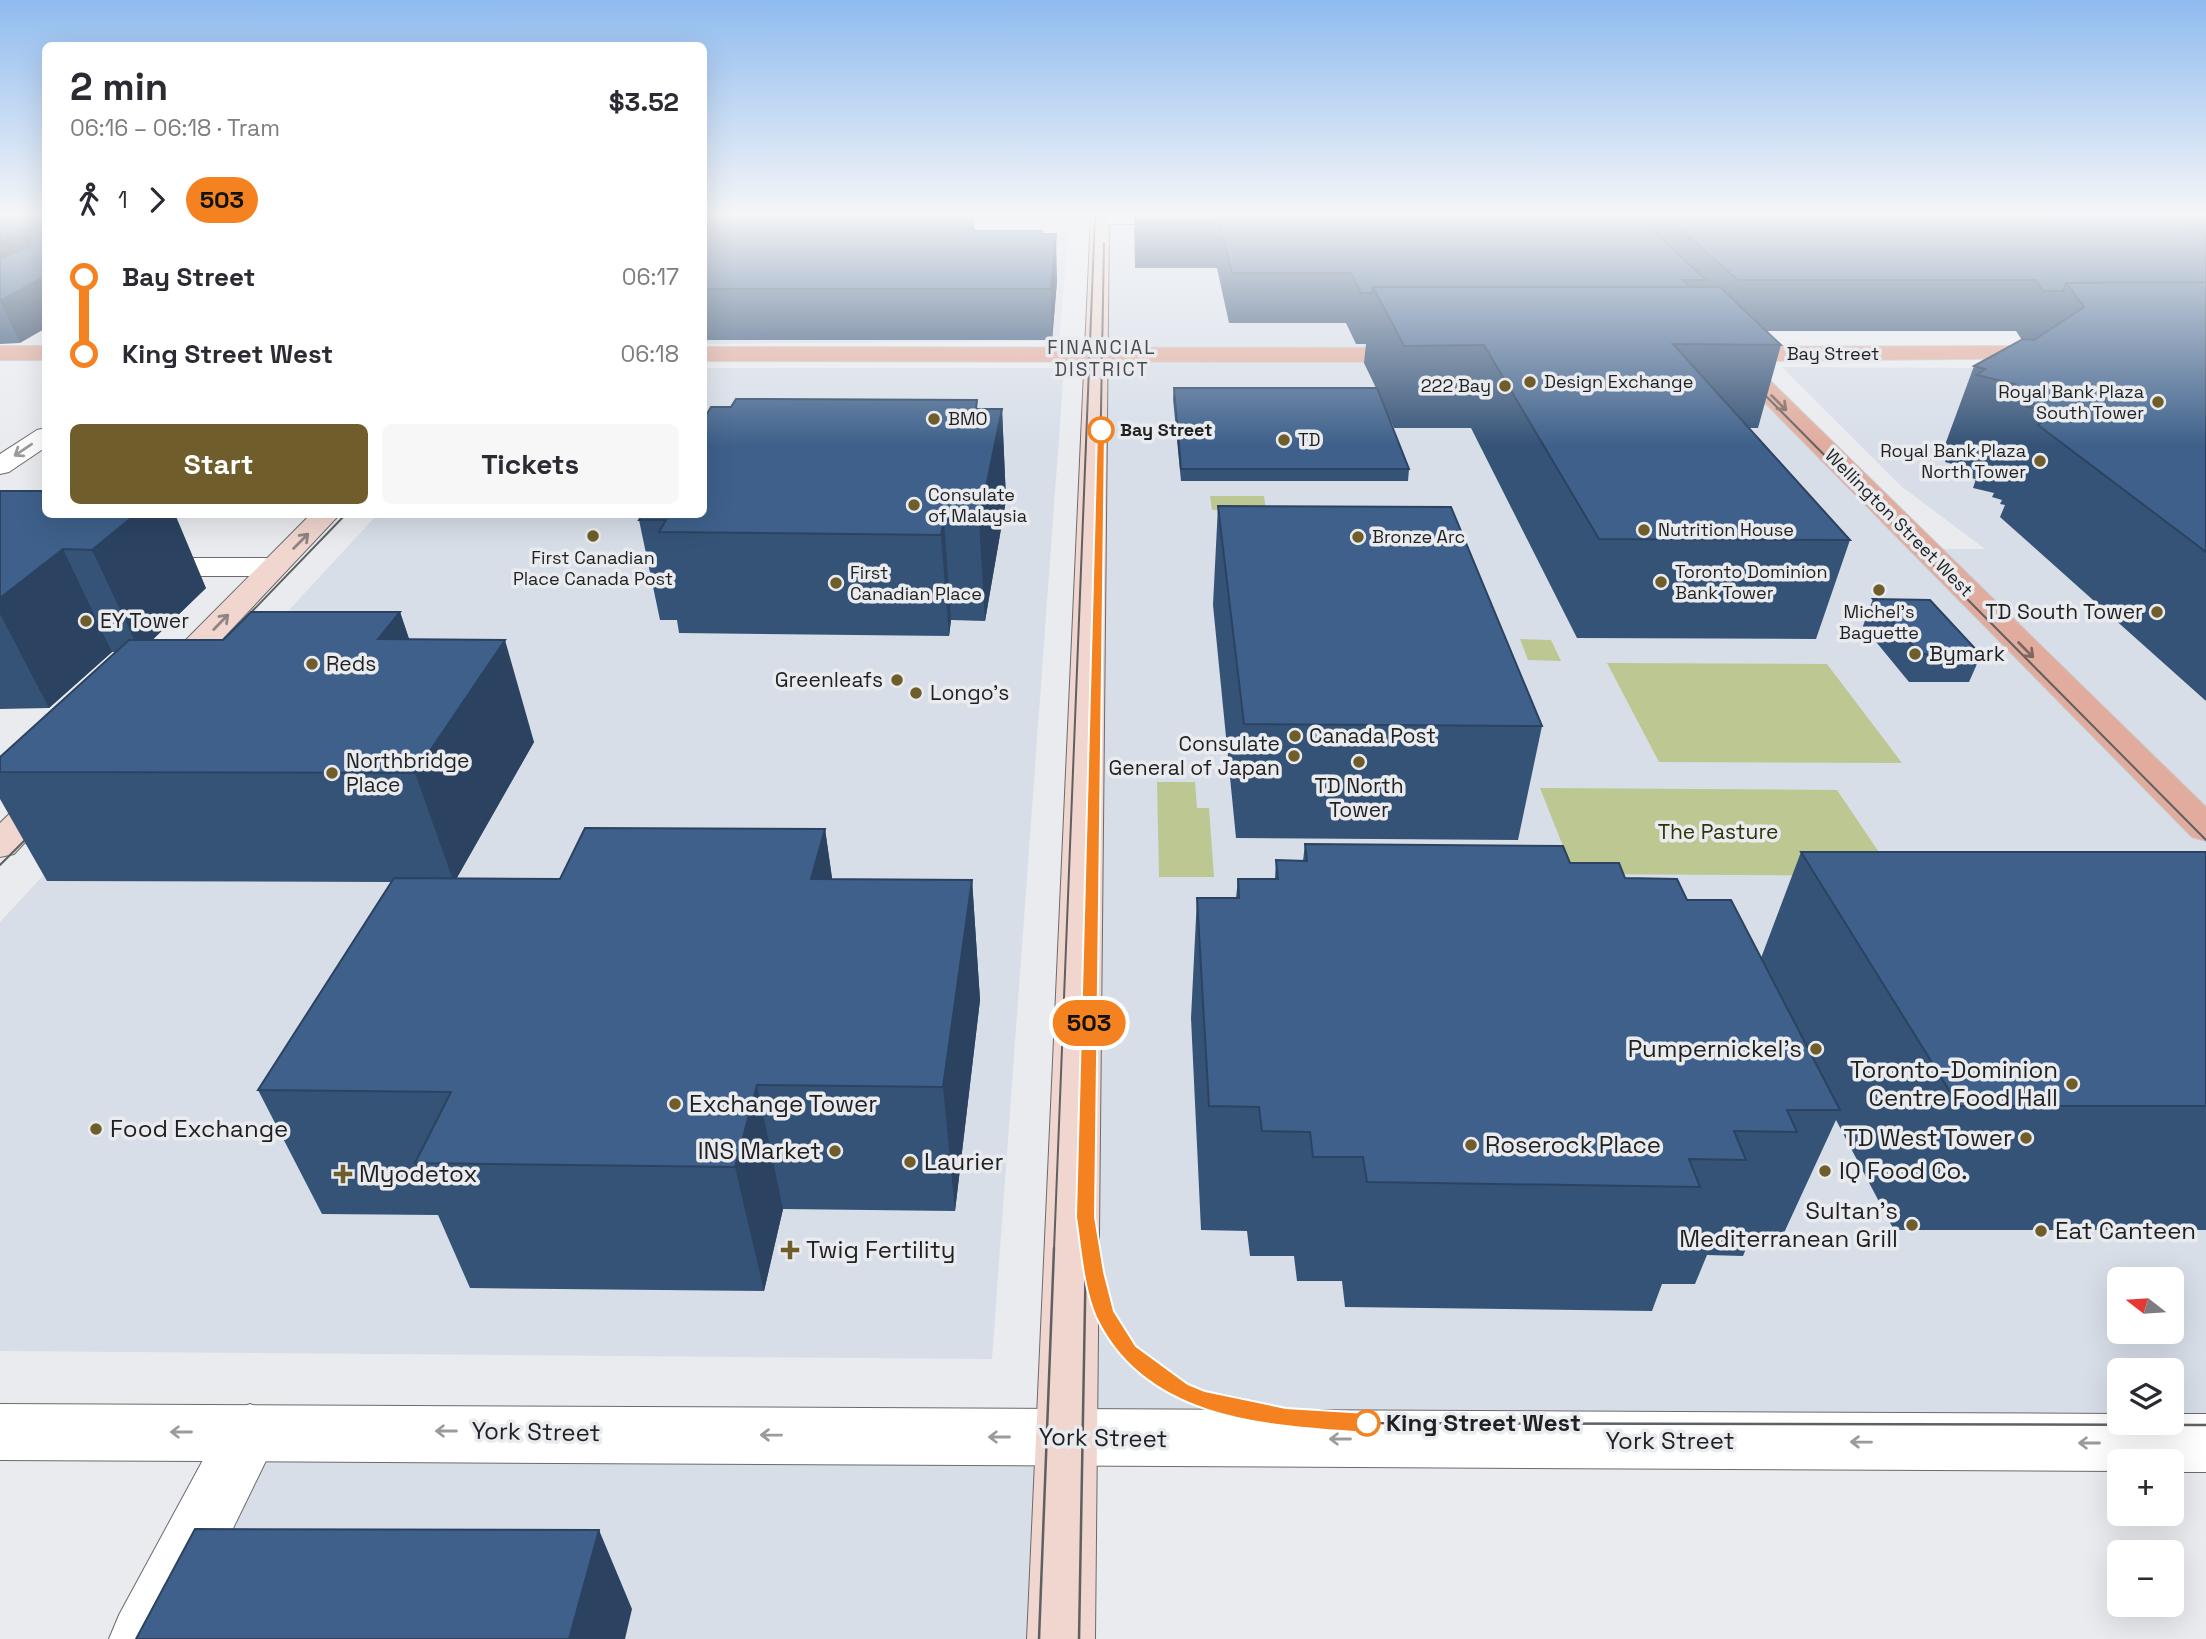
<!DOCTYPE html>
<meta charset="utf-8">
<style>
:root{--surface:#fff;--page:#f7f7f7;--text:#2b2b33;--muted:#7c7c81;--accent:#6f5d2b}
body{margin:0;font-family:"Space Grotesk",sans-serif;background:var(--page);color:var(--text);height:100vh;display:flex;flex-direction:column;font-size:26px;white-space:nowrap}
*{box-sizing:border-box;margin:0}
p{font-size:23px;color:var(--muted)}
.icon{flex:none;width:38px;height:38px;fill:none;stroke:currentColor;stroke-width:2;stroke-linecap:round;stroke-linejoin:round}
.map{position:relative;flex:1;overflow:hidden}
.panel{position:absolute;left:42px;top:42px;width:665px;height:476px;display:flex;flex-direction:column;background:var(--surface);border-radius:10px;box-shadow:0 7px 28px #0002}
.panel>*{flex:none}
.badge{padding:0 14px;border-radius:23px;font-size:24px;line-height:46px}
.needle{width:46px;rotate:287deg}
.controls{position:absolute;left:2107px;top:1267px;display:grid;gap:14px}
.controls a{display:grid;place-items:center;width:77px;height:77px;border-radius:10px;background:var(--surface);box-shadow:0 7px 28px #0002;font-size:35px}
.map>.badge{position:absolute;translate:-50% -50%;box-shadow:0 0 0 4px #fff}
.legs{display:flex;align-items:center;gap:10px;height:77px;padding:0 28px;font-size:23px}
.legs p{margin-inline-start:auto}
.headline{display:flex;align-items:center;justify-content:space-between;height:119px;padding:0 28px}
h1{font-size:38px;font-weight:700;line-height:52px}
.action{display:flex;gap:14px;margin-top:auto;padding:14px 28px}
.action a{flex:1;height:80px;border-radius:10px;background:var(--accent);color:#fff;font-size:28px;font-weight:700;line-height:80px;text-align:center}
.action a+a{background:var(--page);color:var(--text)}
ul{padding:0 28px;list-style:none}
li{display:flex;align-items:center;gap:24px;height:77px;font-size:26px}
li i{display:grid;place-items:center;width:10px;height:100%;margin:0 9px;background:currentColor}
li i::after{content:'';width:18px;height:18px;margin:-9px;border:5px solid;border-radius:50%;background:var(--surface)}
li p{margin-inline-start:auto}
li:first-child i{background:linear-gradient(#0000 50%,currentColor 0)}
li:last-child i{background:linear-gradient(currentColor 50%,#0000 0)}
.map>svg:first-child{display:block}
</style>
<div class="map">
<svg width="2206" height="1639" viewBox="0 0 2206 1639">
<rect width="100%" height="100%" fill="#e9ebef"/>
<!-- built -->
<path fill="#d7dee8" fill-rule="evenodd" d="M 704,216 L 1594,216 L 1925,549 L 1985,549 L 1901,486 L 1782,367 L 2206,369 L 2206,1443 L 1068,1437 L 1061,1639 L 143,1639 L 250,1432 L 1067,1436 L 1099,219 L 1069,226 L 1059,341 L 704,344 ZM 2119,1279 L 2172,1279 L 2172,1332 L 2119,1332 ZM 2119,1370 L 2172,1370 L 2172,1423 L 2119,1423 Z
M 704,368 L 1064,368 L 992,1359 L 0,1351 L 0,922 L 377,515 L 704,514 Z"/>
<!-- green -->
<path fill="#bcc792" d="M 1210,496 L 1264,496 L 1266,510 L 1212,510 Z
M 1520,639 L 1551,640 L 1561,661 L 1528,660 Z
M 1607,663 L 1827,664 L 1902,763 L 1659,762 Z
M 1157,782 L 1195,782 L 1197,808 L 1209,808 L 1214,877 L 1159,877 Z
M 1540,788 L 1837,790 L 1895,876 L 1574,874 Z"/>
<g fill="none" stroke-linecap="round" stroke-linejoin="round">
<!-- minor casing -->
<g stroke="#696b6e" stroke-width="2">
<path id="minor" d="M 1093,216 L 1193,216 L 1195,219 L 1186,224 L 1100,224 L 1094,223 L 1091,219 Z
M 46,428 L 46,447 L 9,472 L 0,474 L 0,454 L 37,430 Z
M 146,558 L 274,558 L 284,561 L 289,567 L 284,573 L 274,576 L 146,576 L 136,573 L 131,567 L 136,561 Z
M 250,1404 L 271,1412 L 280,1432 L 179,1639 L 109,1639 L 119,1615 L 229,1412 Z"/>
</g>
<!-- tertiary casing -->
<g stroke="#696b6e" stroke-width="2">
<path id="tertiary" d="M 0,1404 L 2119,1414 L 2119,1423 L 2172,1423 L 2172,1414 L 2206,1414 L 2206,1472 L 2172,1472 L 2172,1461 L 2119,1461 L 2119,1471 L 0,1460 Z"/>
</g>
<!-- secondary casing -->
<g stroke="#696b6e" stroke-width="2">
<path id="secondary" d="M 1091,216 L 1109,216 L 1095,1639 L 1027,1639 Z
M 311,514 L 340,514 L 179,685 L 167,688 L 155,685 L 150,678 L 155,671 Z
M 53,781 L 66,784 L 72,792 L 14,854 L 0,857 L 0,823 L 40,784 Z"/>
</g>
<!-- primary casing -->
<g stroke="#c9c9ca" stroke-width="2">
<path id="primary" d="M 0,346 L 46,346 L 46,360 L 0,360 Z
M 2049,346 L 2057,348 L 2060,353 L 2057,358 L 1750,361 L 2206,807 L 2206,841 L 2192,837 L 1717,354 L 1720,349 L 1728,347 Z
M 704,347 L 1419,348 L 1427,350 L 1430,355 L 1427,360 L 1419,362 L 704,361 Z"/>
</g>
<!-- minor -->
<use href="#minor" fill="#fff" fill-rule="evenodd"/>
<!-- tertiary -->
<use href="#tertiary" fill="#fff" fill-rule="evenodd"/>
<!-- secondary -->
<use href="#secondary" fill="#f0d6ce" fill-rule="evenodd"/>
<!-- primary -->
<use href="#primary" fill="#e1ac9d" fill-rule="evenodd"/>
<!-- tram-far1 -->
<path stroke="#5f6062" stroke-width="2" d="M 1753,383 L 2206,840
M 237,627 L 346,514
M 0,865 L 37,828
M 1054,1250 L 1095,216
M 1086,1250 L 1104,243"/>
<!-- tram -->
<path stroke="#5f6062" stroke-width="2.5" d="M 1092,1259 C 1096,1274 1098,1291 1104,1306 C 1140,1403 1249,1413 1338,1423 L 2206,1425
M 1039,1639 L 1054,1248
M 1079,1639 L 1086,1248"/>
</g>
<!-- wall -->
<path fill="#355377" d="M 0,216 L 20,343 L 0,344 Z
M 704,216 L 1042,234 L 1057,281 L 1052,340 L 704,340 Z
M 1134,216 L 2206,216 L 2206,701 L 2000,517 L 2005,505 L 2000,504 L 2002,500 L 1992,497 L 1994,493 L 1973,488 L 1976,479 L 1970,478 L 1973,470 L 1945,462 L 1948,455 L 1942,453 L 1974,366 L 2022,340 L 2016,331 L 1766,331 L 1781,345 L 1758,428 L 1748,428 L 1850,540 L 1816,639 L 1577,638 L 1471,428 L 1394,428 L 1386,410 L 1409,469 L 1408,481 L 1181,481 L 1173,399 L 1174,388 L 1376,388 L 1364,363 L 1366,344 L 1356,344 L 1346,323 L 1229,323 L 1217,268 L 1135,268 Z
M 977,400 L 977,409 L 1002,409 L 1006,500 L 985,621 L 951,620 L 949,636 L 679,633 L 677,620 L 660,620 L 639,520 L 731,407 Z
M 0,491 L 206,588 L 152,640 L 223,640 L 400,612 L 409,639 L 534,742 L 456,879 L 560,879 L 825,829 L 832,879 L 972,880 L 980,1000 L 955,1211 L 783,1209 L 764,1291 L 470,1288 L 438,1215 L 322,1214 L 258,1090 L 391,882 L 47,881 L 0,799 L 0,757 L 116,652 L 112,652 L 49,708 L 0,709 Z
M 1218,506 L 1542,726 L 1518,840 L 1236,838 L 1213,605 Z
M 1873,599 L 1981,655 L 1969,682 L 1909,682 L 1863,626 Z
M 1305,844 L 1570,863 L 1625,878 L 1687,900 L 1761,958 L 1801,852 L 2206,852 L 2206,1230 L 1894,1230 L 1836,1120 L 1783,1235 L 1752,1234 L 1743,1256 L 1707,1255 L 1695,1284 L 1662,1284 L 1652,1311 L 1345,1307 L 1342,1281 L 1297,1281 L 1294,1256 L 1250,1256 L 1247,1231 L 1201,1230 L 1191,1018 L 1197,898 L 1236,898 L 1238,879 L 1275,879 L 1276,860 L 1303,861 Z"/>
<!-- shaded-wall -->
<path fill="#2b4361" d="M 974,217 L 976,262 L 968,231 Z
M 30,228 L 46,264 L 0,287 L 0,241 Z
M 1056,234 L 1057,281 L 1052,340 L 1051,289 Z
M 46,276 L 46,328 L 20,343 L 0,301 Z
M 1002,409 L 1006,500 L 985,621 L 979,521 Z
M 136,514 L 175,514 L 206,588 L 140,652 L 92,550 Z
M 944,520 L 951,620 L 949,636 L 941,535 Z
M 63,549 L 112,652 L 49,708 L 0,614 L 0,598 Z
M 400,612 L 434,713 L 378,639 Z
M 505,640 L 534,742 L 454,883 L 415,773 Z
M 825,829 L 842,947 L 811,879 Z
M 972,880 L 980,1000 L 955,1211 L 943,1087 Z
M 757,1085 L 783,1209 L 764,1291 L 735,1167 Z
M 599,1530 L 632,1609 L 625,1639 L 569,1639 Z"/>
<!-- building -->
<path fill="#3e608a" stroke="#2b4361" stroke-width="2" d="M 0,216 L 46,216 L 46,276 L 0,301 L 0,259 L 30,246 L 30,228 L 0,241 Z
M 704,216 L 974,217 L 968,231 L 1042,231 L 1041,234 L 1056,234 L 1051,289 L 704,289 Z
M 1136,216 L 1637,216 L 1706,280 L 1683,280 L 1689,287 L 1373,287 L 1372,293 L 1361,293 L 1351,273 L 1232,273 L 1219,222 L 1136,222 Z
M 1665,216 L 2163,217 L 2206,235 L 2206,282 L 2066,283 L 2063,291 L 2043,291 L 2036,280 L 1738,280 Z
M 2206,282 L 2206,552 L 2038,425 L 2050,416 L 2037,413 L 2041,409 L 2028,407 L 2033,404 L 2008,398 L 2017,392 L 2005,389 L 2015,384 L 1977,375 L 1985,369 L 1974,366 L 2023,339 L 2034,340 L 2084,307 L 2066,283 Z
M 1373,287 L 1720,287 L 1781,345 L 1673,344 L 1850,540 L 1599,539 L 1484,345 L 1404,346 Z
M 1174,388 L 1377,388 L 1409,469 L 1181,469 Z
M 736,399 L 977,400 L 976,409 L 1002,409 L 979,521 L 944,520 L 941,535 L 659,532 L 666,520 L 639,520 L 643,514 L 704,514 L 704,419 L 711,407 L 731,407 Z
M 0,491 L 46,491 L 46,514 L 136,514 L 92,550 L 63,549 L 0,598 Z
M 1218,506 L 1451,507 L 1542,726 L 1244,724 Z
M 1873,599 L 1930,600 L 1981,655 L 1920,654 Z
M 251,612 L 400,612 L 378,639 L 505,640 L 415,773 L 0,772 L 0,757 L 129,640 L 223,640 Z
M 585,828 L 825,829 L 811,879 L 972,880 L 943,1087 L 757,1085 L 735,1167 L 415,1163 L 451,1092 L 258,1090 L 394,878 L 560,879 Z
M 1305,844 L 1563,846 L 1570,863 L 1619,863 L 1625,878 L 1677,879 L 1687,900 L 1731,900 L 1840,1110 L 1787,1110 L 1797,1132 L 1734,1131 L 1746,1160 L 1689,1159 L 1700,1187 L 1367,1182 L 1363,1157 L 1313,1157 L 1310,1132 L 1262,1131 L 1259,1107 L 1209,1106 L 1197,898 L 1239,898 L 1238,879 L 1278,879 L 1276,860 L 1307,861 Z
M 1801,852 L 2206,852 L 2206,1106 L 1959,1106 Z
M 195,1529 L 599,1530 L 569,1639 L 136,1639 Z"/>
<!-- one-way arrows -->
<defs><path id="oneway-shaft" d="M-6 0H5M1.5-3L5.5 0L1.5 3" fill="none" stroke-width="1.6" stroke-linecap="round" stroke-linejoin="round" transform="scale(1.75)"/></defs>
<g stroke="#80665f">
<use href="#oneway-shaft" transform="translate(1779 403) rotate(45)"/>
<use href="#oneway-shaft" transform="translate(2026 650) rotate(45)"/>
</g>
<g stroke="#9a9b9b">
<use href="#oneway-shaft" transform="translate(23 450) rotate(146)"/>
<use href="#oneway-shaft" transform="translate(446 1431) rotate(180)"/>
<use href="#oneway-shaft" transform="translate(181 1432) rotate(-180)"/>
<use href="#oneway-shaft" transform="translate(771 1435) rotate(-179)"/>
<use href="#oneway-shaft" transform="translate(999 1437) rotate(180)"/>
<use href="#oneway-shaft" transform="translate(1340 1439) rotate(-180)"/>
<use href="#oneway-shaft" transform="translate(1861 1442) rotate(-179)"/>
<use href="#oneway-shaft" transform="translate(2089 1443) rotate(-180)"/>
</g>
<g stroke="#928480">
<use href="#oneway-shaft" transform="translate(301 541) rotate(-45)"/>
<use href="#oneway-shaft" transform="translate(221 622) rotate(-46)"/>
</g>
<!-- sky -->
<linearGradient id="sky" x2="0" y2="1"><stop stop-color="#8fbbef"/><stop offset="0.48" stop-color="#f5f6f8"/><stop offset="1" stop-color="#f5f6f8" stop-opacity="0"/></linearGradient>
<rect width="2206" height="446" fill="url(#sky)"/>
<!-- line-1 -->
<path fill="#f58220" stroke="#fff" stroke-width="2" d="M 1101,428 L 1105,430 L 1095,1217 L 1104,1272 L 1114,1311 L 1136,1346 L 1188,1384 L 1205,1391 L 1286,1408 L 1367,1413 L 1374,1416 L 1378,1423 L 1374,1430 L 1367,1433 C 1267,1426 1145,1421 1096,1317 C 1083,1287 1081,1249 1076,1217 L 1097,430 Z"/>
<!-- markers -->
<g fill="#6f5d2b" stroke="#e9ebef" stroke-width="2.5">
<circle cx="1530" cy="382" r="7"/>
<circle cx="1505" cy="386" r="7"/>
<circle cx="2158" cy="402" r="7"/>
<circle cx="934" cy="419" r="7"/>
<circle cx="1284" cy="440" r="7"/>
<circle cx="2040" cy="461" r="7"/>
<circle cx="914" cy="505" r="7"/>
<circle cx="1644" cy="530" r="7"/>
<circle cx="593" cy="536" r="7"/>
<circle cx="1358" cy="537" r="7"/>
<circle cx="1661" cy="582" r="7"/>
<circle cx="836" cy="583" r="7"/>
<circle cx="1879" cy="590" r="7"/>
<circle cx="2157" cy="612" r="7"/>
<circle cx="86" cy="621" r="7"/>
<circle cx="1915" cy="654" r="7"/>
<circle cx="312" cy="664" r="7"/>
<circle cx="897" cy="680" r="7"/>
<circle cx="916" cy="693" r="7"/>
<circle cx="1295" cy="736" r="7"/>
<circle cx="1294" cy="756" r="7"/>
<circle cx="1359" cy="762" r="7"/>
<circle cx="332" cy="773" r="7"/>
<circle cx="1816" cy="1049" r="7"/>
<circle cx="2072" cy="1084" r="7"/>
<circle cx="675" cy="1104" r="7"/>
<circle cx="96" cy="1129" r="7"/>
<circle cx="2026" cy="1138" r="7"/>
<circle cx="1471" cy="1145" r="7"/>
<circle cx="835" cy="1151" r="7"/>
<circle cx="910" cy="1162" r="7"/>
<circle cx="1825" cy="1171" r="7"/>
<path d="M339.5 1163.5h7v7h7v7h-7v7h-7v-7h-7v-7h7z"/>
<circle cx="1912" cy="1225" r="7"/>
<circle cx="2041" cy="1231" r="7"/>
<path d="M786.5 1239.5h7v7h7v7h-7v7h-7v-7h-7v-7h7z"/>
</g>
<g fill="#fff" stroke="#f58220" stroke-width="3.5">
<circle cx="1101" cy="430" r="12"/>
<circle cx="1367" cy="1423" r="12"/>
</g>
<g text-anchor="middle" stroke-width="7" stroke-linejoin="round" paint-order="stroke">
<!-- far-street labels -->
<g font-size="18" fill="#1f2021" stroke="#e9ebef">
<text x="1833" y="360">Bay Street</text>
<text transform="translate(1899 523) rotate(45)" y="6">Wellington Street West</text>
</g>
<!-- far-poi labels -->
<g font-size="18" fill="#1f2021" stroke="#e9ebef" text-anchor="start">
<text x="1544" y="388">Design Exchange</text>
<text x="1491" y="392" text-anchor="end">222 Bay</text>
<text x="2144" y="398" text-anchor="end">Royal Bank Plaza<tspan x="2144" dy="21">South Tower</tspan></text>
<text x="948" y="425">BMO</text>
<text x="1298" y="446">TD</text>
<text x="2026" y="457" text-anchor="end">Royal Bank Plaza<tspan x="2026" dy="21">North Tower</tspan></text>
<text x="928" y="501">Consulate<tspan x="928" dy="21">of Malaysia</tspan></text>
<text x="1658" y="536">Nutrition House</text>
<text x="1372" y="543">Bronze Arc</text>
<text x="593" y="564" text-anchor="middle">First Canadian<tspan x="593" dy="21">Place Canada Post</tspan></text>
<text x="1675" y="578">Toronto Dominion<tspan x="1675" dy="21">Bank Tower</tspan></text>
<text x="850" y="579">First<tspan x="850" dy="21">Canadian Place</tspan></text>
<text x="1879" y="618" text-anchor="middle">Michel's<tspan x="1879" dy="21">Baguette</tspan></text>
</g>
<!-- far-stop labels -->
<g font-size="18" font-weight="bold" fill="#1f2021" stroke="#e9ebef" text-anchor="start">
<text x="1120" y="436">Bay Street</text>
</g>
<!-- far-neighbourhood labels -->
<g font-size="19" letter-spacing="2" fill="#494b4e" stroke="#e9ebef">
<text x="1102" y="354">FINANCIAL<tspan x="1102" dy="22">DISTRICT</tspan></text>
</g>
<!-- poi labels -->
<g font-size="21" fill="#1f2021" stroke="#e9ebef" text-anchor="start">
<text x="2143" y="619" text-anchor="end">TD South Tower</text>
<text x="100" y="628">EY Tower</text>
<text x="1929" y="661">Bymark</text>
<text x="326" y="671">Reds</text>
<text x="883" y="687" text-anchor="end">Greenleafs</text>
<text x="930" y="700">Longo's</text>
<text x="1309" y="743">Canada Post</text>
<text x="1280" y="751" text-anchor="end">Consulate<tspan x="1280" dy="24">General of Japan</tspan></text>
<text x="346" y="768">Northbridge<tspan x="346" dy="24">Place</tspan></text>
<text x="1359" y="793" text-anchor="middle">TD North<tspan x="1359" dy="24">Tower</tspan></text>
</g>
<!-- park labels -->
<g font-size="21" fill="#2c3305" stroke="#e9ebef">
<text x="1718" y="839">The Pasture</text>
</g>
<!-- near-poi labels -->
<g font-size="24" fill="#1f2021" stroke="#e9ebef" text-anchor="start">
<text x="1802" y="1057" text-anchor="end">Pumpernickel's</text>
<text x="2058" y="1078" text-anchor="end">Toronto-Dominion<tspan x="2058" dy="28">Centre Food Hall</tspan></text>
<text x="689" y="1112">Exchange Tower</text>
<text x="110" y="1137">Food Exchange</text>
<text x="2012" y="1146" text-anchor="end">TD West Tower</text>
<text x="1485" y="1153">Roserock Place</text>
<text x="821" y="1159" text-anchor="end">INS Market</text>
<text x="924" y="1170">Laurier</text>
<text x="1839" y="1179">IQ Food Co.</text>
<text x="359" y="1182">Myodetox</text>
<text x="1898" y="1219" text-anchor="end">Sultan’s<tspan x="1898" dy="28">Mediterranean Grill</tspan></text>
<text x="2055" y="1239">Eat Canteen</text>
<text x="806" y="1258">Twig Fertility</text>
</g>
<!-- near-stop labels -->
<g font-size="24" font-weight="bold" fill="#1f2021" stroke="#e9ebef" text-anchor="start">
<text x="1386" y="1431">King Street West</text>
</g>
<!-- near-street labels -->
<g font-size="24" fill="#1f2021" stroke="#e9ebef">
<text transform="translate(536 1432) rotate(1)" y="8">York Street</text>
<text transform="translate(1103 1438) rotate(1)" y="8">York Street</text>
<text x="1670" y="1449">York Street</text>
</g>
</g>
</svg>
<div class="controls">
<a><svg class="needle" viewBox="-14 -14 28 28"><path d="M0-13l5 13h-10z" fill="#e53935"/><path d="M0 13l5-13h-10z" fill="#7c7c81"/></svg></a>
<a><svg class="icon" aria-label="layers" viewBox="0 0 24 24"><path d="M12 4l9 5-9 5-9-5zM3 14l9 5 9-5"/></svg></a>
<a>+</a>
<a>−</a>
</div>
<b class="badge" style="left:1089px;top:1023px;background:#f58220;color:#111">503</b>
<section class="panel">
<div class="headline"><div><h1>2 min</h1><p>06:16 – 06:18 · Tram</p></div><b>$3.52</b></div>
<div class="legs"><svg class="icon" aria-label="walk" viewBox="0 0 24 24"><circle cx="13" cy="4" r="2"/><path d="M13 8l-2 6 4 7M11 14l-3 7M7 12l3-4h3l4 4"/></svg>1<svg class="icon" aria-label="forward" viewBox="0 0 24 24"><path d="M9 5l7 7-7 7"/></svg><b class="badge" style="background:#f58220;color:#111">503</b></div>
<ul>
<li><i style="color:#f58220"></i><b>Bay Street</b><p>06:17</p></li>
<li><i style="color:#f58220"></i><b>King Street West</b><p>06:18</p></li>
</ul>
<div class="action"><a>Start</a><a>Tickets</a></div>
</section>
</div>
